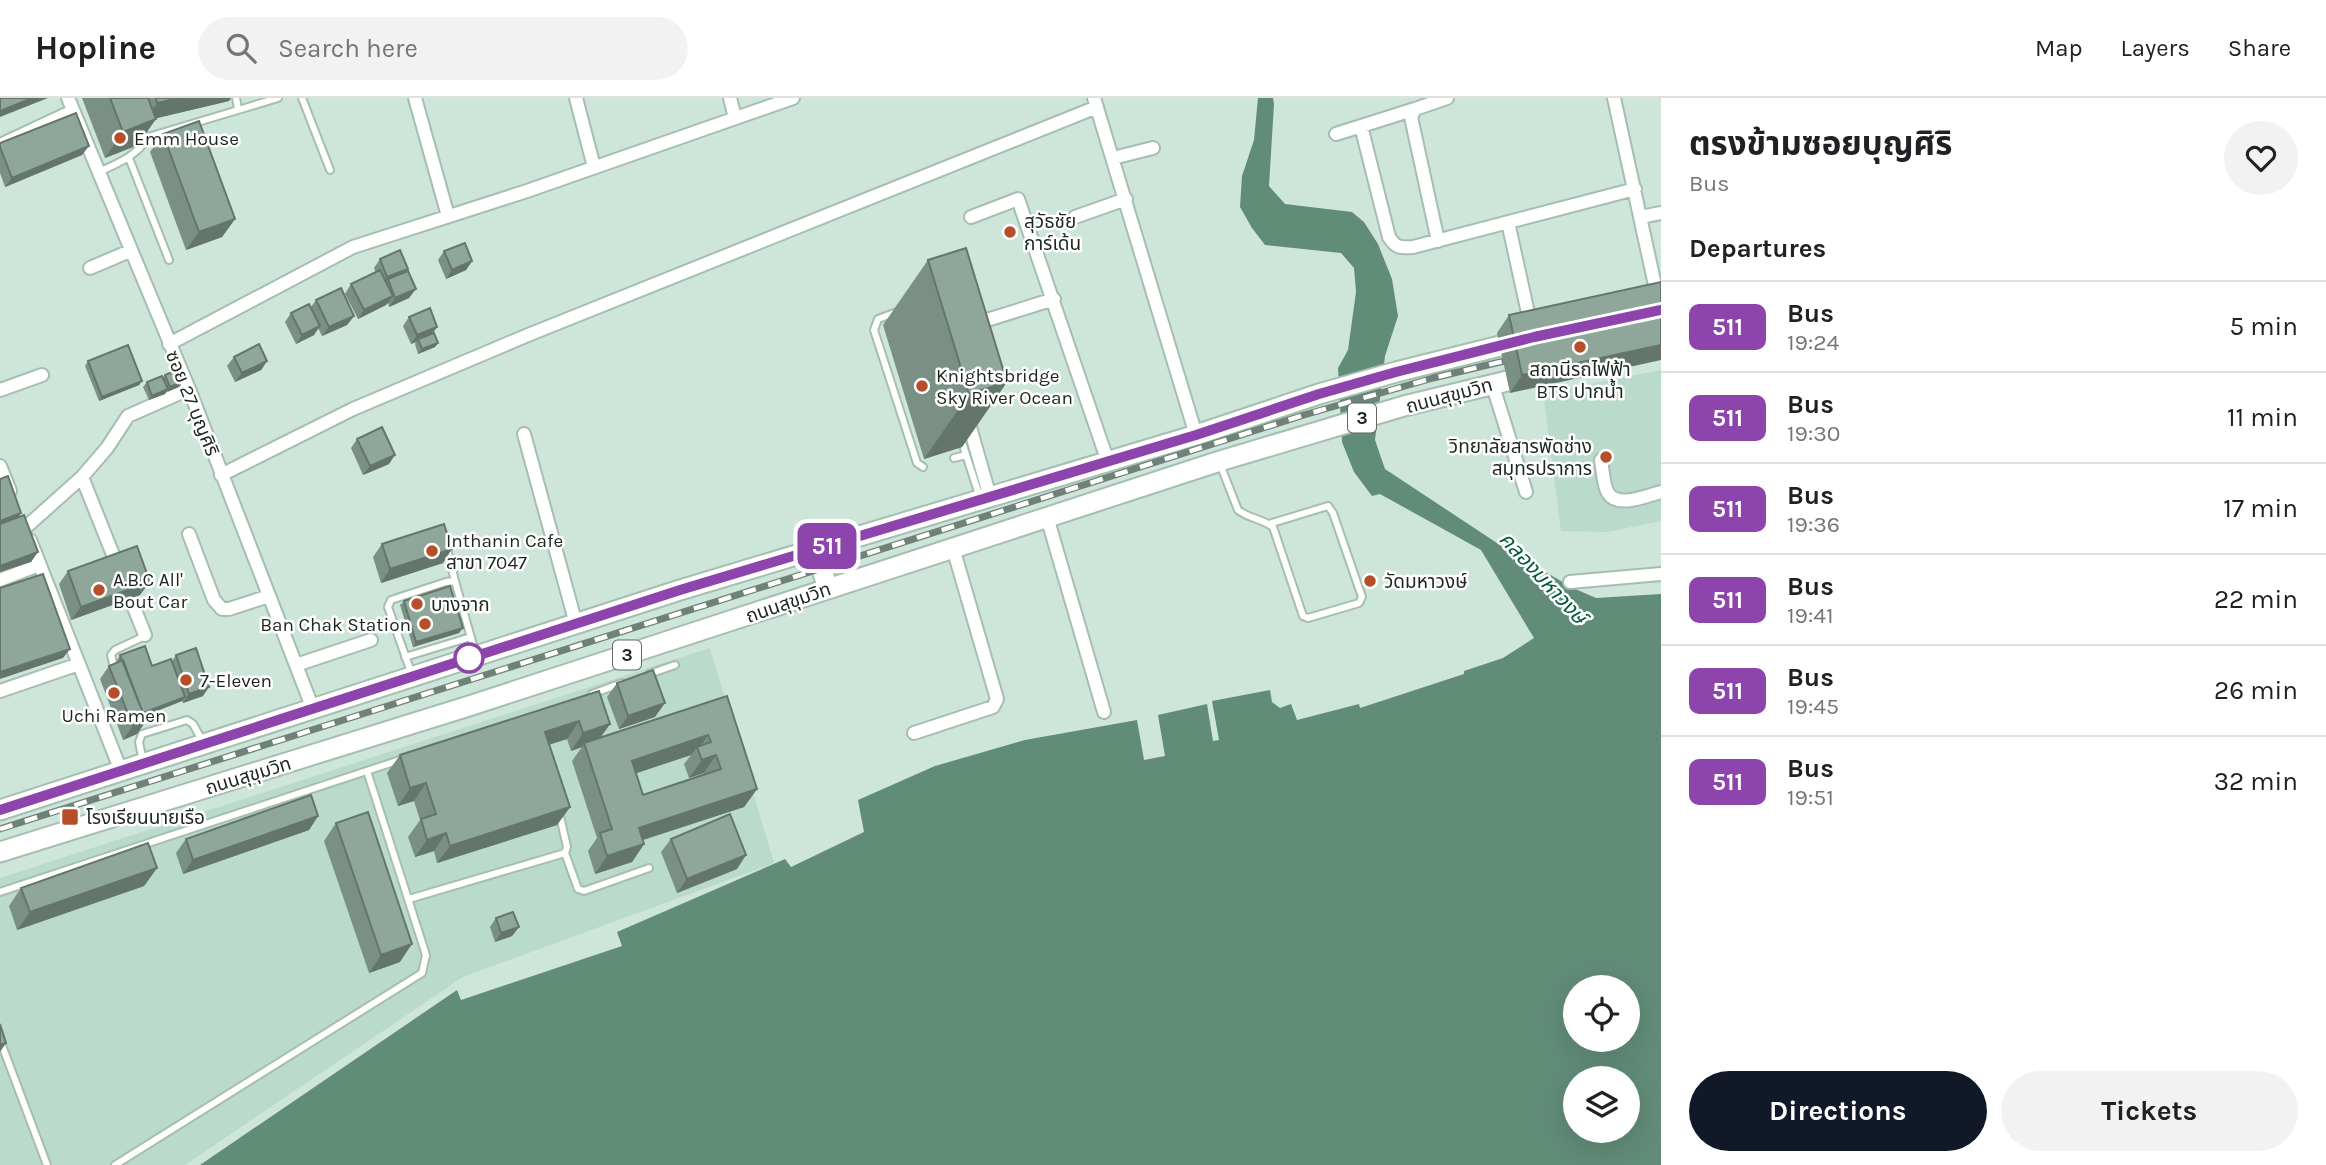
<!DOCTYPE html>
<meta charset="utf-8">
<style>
:root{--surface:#fff;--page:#f2f2f2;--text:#202124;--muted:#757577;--line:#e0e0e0;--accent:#111827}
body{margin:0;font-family:Karla,"Noto Sans Thai",sans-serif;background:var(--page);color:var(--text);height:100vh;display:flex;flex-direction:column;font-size:26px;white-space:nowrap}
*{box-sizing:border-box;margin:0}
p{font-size:23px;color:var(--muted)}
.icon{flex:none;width:38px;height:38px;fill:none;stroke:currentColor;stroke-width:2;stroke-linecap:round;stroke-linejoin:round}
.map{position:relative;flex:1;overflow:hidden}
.sheet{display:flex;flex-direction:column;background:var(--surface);width:665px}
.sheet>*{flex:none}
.badge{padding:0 14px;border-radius:10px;font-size:24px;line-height:46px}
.controls{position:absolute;left:1563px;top:877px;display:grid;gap:14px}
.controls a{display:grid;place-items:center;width:77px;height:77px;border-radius:50%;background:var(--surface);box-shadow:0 7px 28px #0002;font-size:35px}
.map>.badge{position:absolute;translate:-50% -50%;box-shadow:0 0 0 4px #fff}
h2{padding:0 28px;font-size:26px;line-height:63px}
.round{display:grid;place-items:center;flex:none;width:74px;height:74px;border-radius:37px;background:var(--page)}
.headline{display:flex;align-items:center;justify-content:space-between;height:119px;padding:0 28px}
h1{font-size:33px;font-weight:700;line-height:52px}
.button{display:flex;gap:14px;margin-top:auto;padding:14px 28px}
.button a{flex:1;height:80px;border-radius:42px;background:var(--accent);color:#fff;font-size:28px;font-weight:700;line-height:80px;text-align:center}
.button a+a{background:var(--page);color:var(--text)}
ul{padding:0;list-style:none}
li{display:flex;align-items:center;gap:21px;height:91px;padding:0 28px;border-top:2px solid var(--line)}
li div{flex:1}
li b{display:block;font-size:26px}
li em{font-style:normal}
li .badge{min-width:77px;font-weight:700;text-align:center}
header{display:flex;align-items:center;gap:42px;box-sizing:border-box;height:98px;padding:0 35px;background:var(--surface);border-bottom:2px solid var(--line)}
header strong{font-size:33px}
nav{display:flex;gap:38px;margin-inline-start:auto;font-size:24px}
.search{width:490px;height:63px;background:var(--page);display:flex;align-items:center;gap:18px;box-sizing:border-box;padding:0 24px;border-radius:38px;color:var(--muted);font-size:26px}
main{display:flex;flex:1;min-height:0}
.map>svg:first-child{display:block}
</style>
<header>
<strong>Hopline</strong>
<div class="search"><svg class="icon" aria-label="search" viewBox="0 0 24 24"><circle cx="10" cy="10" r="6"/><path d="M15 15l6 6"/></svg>Search here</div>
<nav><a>Map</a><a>Layers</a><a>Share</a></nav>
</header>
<main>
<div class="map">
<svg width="1661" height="1067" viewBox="0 0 1661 1067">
<rect width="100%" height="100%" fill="#cde6d9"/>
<!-- built -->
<path fill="#badacb" d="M 1661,272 L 1661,423 L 1607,434 L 1561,433 L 1543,295 Z
M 710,550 L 774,765 L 463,879 L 185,1067 L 0,1067 L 0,780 Z"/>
<!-- water -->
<path fill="#618c78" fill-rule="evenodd" d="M 1258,0 L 1273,0 L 1274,6 L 1269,88 L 1285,106 L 1352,114 L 1364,124 L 1378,146 L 1392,181 L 1398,218 L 1385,258 L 1375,342 L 1385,371 L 1509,453 L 1573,490 L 1596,500 L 1661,496 L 1661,1067 L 200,1067 L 457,892 L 461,902 L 622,848 L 617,834 L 785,761 L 791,769 L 864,734 L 858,702 L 935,668 L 1025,642 L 1137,622 L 1144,662 L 1165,658 L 1158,617 L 1207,606 L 1213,643 L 1219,642 L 1212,603 L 1270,592 L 1272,604 L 1280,610 L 1291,606 L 1297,622 L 1359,606 L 1360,610 L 1464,576 L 1464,573 L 1503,560 L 1534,540 L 1481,452 L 1380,396 L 1372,398 L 1354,374 L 1342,344 L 1338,270 L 1348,252 L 1356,194 L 1354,170 L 1341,155 L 1265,147 L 1252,130 L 1240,109 L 1242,78 L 1254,42 ZM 1575,889 L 1628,889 L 1628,942 L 1575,942 ZM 1575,980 L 1628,980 L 1628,1032 L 1575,1032 Z"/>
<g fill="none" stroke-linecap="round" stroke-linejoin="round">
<!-- service casing -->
<g stroke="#a6beb2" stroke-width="10">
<path id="service" d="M 236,0 L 238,11
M 302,0 L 330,72
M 129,60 L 169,162
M 99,74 C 118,65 137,58 148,39 L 278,0
M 897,214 L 878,221 L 874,232 L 917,365 L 923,369
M 961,341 L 980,400
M 954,360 L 966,357
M 1220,366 L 1238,412 C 1248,420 1262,421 1273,429 L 1303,518 L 1308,520 L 1359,505 L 1362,499 L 1333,415 L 1328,408 L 1269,426
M 447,451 L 455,483
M 405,559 L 471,539
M 115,573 L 111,557 L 115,552 L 145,538
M 649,576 L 675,567
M 412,577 L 388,509 L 391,502 L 446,484 L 455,483 L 475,554
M 592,596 L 622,585
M 143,664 L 139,644 L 142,636 L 187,622 L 193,626 L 203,644
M 565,755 L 578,791 L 584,793 L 649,770
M 0,794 L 400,662
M 409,801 L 565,755 L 567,749 L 559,714
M 0,942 L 47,1067
M 115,1067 L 422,875 L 426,857 L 367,673"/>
</g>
<!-- minor casing -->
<g stroke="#a6beb2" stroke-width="16">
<path id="minor" d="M 68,0 L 189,291 L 313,611
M 415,0 L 448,118
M 576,0 L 594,69
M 730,0 L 735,20
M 1094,0 L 1196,337
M 1614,0 L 1658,201
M 1361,28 L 1389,139 C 1396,150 1400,150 1413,149 L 1635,91
M 1336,36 L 1415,11
M 0,47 L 73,13
M 1113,60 L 1153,50
M 971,119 L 1018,101 L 1108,364
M 1075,119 L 1126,101
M 1641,119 L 1661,115
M 1508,124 L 1528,215
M 1438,143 L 1411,19 L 1415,11 L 1447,0
M 90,170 L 130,153
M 987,222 L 1054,201
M 169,246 L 353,149 L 527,93 L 793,0
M 1492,285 L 1526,394
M 0,292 L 42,277
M 967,319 L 990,399
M 524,336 L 576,526
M 1601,362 C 1603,372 1603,387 1608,395 C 1618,411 1648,397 1661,394
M 0,368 L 10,393
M 221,377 L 353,311 L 528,237 L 1097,9
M 82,379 L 145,537
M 1047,419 L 1104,614
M 25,430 L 82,379 L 107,350 L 128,318 L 189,291
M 189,436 L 214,502 L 222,511 L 229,511 L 269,498
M 30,442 L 121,673
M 0,482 L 39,467
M 1570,484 L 1661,476
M 296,567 L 371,542
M 0,593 L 79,566
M 914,635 L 993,609 L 997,601 L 953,450"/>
</g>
<!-- trunk casing -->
<g stroke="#a6beb2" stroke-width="23">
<path id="trunk" d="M 815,452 L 828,490
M 0,712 L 680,492 L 1196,337 L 1319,296 L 1396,274 L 1524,242
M 0,754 L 469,608 L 1220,363 L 1404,308 L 1532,277"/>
</g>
<!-- service -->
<use href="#service" stroke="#fff" stroke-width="6"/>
<!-- minor -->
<use href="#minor" stroke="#fff" stroke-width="12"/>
<!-- trunk -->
<use href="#trunk" stroke="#fff" stroke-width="19"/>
<!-- rail casing -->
<g stroke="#708179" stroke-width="7">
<path id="rail" d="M 0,731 L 1304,317 L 1433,280 L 1521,259"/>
</g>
<!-- rail -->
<use href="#rail" stroke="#fff" stroke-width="4.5" stroke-dasharray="13" stroke-linecap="butt"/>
</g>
<!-- wall -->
<path fill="#7b9085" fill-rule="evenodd" d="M 82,0 L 231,0 L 229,3 L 156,20 L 138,47 L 105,60 Z
M 163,36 L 235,121 L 222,139 L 186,152 L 150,54 Z
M 0,45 L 82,57 L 5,89 L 0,75 Z
M 444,153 L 472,163 L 466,172 L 446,181 L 438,162 Z
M 380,161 L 408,171 L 405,174 L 409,200 L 389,209 L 388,205 L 386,207 L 358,221 L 345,196 L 351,186 L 376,175 L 374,170 Z
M 928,162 L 1007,284 L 962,349 L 924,361 L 883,227 Z
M 1661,184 L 1510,295 L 1497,235 L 1509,217 Z
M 316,202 L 354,218 L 347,227 L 322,238 L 318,230 L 314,237 L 296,246 L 285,224 L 291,215 L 311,209 Z
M 409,219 L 437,229 L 432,235 L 438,245 L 435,249 L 418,256 L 415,246 L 416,244 L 411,246 L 403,228 Z
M 234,259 L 267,263 L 261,272 L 235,284 L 227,268 Z
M 88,263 L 142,283 L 139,287 L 99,303 L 85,268 Z
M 165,277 L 179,289 L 167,293 L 165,296 L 149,302 L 143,289 L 147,284 L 163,280 Z
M 357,341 L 389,366 L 363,377 L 351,350 Z
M 382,446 L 443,465 L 381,485 L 373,459 Z
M 68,473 L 140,497 L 71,522 L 59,486 Z
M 404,503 L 459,535 L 413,549 L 400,507 Z
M 120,557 L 152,568 L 172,563 L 176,557 L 203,598 L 183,605 L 182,603 L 144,618 L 146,623 L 137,636 L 123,642 L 100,581 L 109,568 L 118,564 L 117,562 Z
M 617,585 L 655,619 L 619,631 L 607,599 Z
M 599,593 L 610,626 L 600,640 L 727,598 L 757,691 L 744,709 L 643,742 L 644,746 L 632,764 L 595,776 L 588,753 L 597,740 L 572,663 L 582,649 L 571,653 L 567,641 L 549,646 L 570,709 L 557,727 L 437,765 L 434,753 L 415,759 L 408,739 L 420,722 L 414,703 L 398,708 L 387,675 L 400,657 ZM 691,657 L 684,666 L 689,680 L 704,675 L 704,676 L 643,697 L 636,675 Z
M 318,718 L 309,732 L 183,776 L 176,755 L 186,741 Z
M 336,725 L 400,864 L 369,875 L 324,743 Z
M 671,741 L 737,771 L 677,795 L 661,754 Z
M 157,770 L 144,788 L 17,832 L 9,808 L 21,790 Z
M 496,820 L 519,829 L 512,838 L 495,844 L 490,829 Z"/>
<!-- shaded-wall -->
<path fill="#64756c" d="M 32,0 L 48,0 L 0,19 L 0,13 Z
M 179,0 L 231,0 L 229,3 L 145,23 L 157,5 Z
M 156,21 L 138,47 L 105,60 L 123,34 Z
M 89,48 L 82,57 L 5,89 L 12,80 Z
M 235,121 L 222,139 L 186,152 L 199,134 Z
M 472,163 L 466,172 L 446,181 L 452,172 Z
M 408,171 L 401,180 L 388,181 L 384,187 L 381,188 L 387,179 Z
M 416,191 L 409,200 L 389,209 L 395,200 Z
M 393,198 L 386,207 L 358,221 L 364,212 Z
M 354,218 L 347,227 L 322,238 L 329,229 Z
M 320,228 L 314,237 L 296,246 L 302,237 Z
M 437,229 L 431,238 L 418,241 L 416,244 L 411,246 L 417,237 Z
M 438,245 L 435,249 L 418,256 L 422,251 Z
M 1661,247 L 1661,262 L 1510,295 L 1522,277 Z
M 267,263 L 261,272 L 235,284 L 242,275 Z
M 142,283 L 139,287 L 99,303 L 102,299 Z
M 182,284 L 179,289 L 167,294 L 170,289 Z
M 1007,284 L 962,349 L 924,361 L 969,296 Z
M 168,291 L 165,296 L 149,302 L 152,298 Z
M 395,357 L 389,366 L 363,377 L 370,368 Z
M 21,415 L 15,424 L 0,430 L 0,423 Z
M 452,451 L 443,465 L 381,485 L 390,471 Z
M 38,454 L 31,464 L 0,474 L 0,468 Z
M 150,484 L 140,497 L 71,522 L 81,509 Z
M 463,530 L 459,535 L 413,549 L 416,544 Z
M 70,551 L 63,560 L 0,581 L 0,574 Z
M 209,589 L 203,598 L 183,605 L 189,596 Z
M 185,599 L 182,603 L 139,620 L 142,615 Z
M 665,605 L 655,619 L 619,631 L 628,618 Z
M 146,623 L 137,636 L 123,642 L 133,628 Z
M 579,623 L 567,641 L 533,652 L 545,634 Z
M 610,626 L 597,644 L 584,645 L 582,649 L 571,653 L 583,635 Z
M 708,637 L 698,652 L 697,649 L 691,657 L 619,681 L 632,663 Z
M 716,657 L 704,675 L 689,680 L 702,662 Z
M 426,685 L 414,703 L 398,708 L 410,690 Z
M 757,691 L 744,709 L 627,747 L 639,730 Z
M 570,709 L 557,727 L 437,765 L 450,748 Z
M 318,718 L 309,732 L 183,776 L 193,762 Z
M 446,735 L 434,753 L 415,759 L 427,742 Z
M 644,746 L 632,764 L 595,776 L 607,758 Z
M 746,757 L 737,771 L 677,795 L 687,781 Z
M 157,770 L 144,788 L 17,832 L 30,814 Z
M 519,829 L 512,838 L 495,844 L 501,835 Z
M 412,846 L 400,864 L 369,875 L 381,857 Z
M 6,945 L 0,954 L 0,947 Z"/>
<!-- building -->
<path fill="#8fa79b" stroke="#64756c" stroke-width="2" fill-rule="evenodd" d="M 0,0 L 32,0 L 0,13 Z
M 110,0 L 148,0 L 156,21 L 123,34 Z
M 156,0 L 179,0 L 157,5 Z
M 76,15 L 89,48 L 12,80 L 0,49 L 0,45 Z
M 199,23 L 235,121 L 199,134 L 163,36 Z
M 465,145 L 472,163 L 452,172 L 444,153 Z
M 966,150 L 1007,284 L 969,296 L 928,162 Z
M 400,152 L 408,171 L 387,179 L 380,161 Z
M 380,172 L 393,198 L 364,212 L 351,186 Z
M 408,173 L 416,191 L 395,200 L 388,181 Z
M 1661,184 L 1661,247 L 1522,277 L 1509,217 Z
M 341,190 L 354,218 L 329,229 L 316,202 Z
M 309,206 L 320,228 L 302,237 L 291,215 Z
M 430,210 L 437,229 L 417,237 L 409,219 Z
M 434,235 L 438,245 L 422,251 L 418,241 Z
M 259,246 L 267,263 L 242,275 L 234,259 Z
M 128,247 L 142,283 L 102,299 L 88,263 Z
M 177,272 L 182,284 L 170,289 L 165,277 Z
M 162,278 L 168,291 L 152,298 L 147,284 Z
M 382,329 L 395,357 L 370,368 L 357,341 Z
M 8,378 L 21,415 L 0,423 L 0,381 Z
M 24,417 L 38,454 L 0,468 L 0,426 Z
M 444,426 L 452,451 L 390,471 L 382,446 Z
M 137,448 L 150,484 L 81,509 L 68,473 Z
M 43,476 L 70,551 L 0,574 L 0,490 Z
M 450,488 L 463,530 L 416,544 L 404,503 Z
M 145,548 L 152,568 L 171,561 L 185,599 L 143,615 L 120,557 Z
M 196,550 L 209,589 L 189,596 L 176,557 Z
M 123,562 L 146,623 L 133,628 L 109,568 Z
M 653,572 L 665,605 L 628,618 L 617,585 Z
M 599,593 L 610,626 L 583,635 L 579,623 L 545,634 L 570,709 L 450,748 L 446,735 L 427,742 L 421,721 L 436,716 L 426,685 L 410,690 L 400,657 Z
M 727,598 L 757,691 L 639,730 L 644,746 L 607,758 L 600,735 L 612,731 L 584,645 ZM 708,637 L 711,644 L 697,649 L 702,662 L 716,657 L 721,671 L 643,697 L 632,663 Z
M 311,697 L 318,718 L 193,762 L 186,741 Z
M 368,714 L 412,846 L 381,857 L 336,725 Z
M 730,716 L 746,757 L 687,781 L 671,741 Z
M 148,745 L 157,770 L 30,814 L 21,790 Z
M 513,814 L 519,829 L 501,835 L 496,820 Z
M 0,926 L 6,945 L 0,947 Z"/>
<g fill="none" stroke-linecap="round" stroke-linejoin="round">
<!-- line casing -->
<g stroke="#fff" stroke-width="16">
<path id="line" d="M 0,712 L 680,492 L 1196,337 L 1319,296 L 1396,274 L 1534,239 L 1661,212"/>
</g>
<!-- line -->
<use href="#line" stroke="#8e44ad" stroke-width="10"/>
</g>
<!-- markers -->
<g fill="#b64e2a" stroke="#fff" stroke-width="2.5">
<circle cx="120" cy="40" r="7"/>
<circle cx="1010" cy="134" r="7"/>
<circle cx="1580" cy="249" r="7"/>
<circle cx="922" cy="288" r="7"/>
<circle cx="1606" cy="359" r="7"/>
<circle cx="432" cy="453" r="7"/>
<circle cx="1370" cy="483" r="7"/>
<circle cx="99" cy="492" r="7"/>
<circle cx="417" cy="506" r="7"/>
<circle cx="425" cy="526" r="7"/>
<circle cx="186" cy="582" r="7"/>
<circle cx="114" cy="595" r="7"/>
<rect x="61" y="710" width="18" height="18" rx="3.5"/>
</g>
<circle fill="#fff" stroke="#8e44ad" stroke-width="3.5" cx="469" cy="560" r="14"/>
<g text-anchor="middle" stroke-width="5" stroke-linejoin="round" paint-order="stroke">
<!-- shield labels -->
<g fill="#fff" stroke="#616764" stroke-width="2">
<rect x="1348" y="305.5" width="28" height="29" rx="5"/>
<rect x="613" y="542.5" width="28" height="29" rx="5"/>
</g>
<g font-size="18" font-weight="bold" fill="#1d2622">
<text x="1362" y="326">3</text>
<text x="627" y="563">3</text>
</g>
<!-- poi labels -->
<g font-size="19" fill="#1d2622" stroke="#fff" text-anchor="start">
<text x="134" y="47">Emm House</text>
<text x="1024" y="130">สุวัธชัย<tspan x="1024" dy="22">การ์เด้น</tspan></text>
<text x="1580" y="278" text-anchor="middle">สถานีรถไฟฟ้า<tspan x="1580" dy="22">BTS ปากน้ำ</tspan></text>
<text x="936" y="284">Knightsbridge<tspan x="936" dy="22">Sky River Ocean</tspan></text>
<text x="1592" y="355" text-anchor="end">วิทยาลัยสารพัดช่าง<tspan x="1592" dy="22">สมุทรปราการ</tspan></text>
<text x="446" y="449">Inthanin Cafe<tspan x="446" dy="22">สาขา 7047</tspan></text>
<text x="113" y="488">A.B.C All'<tspan x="113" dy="22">Bout Car</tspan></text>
<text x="1384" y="490">วัดมหาวงษ์</text>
<text x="431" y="513">บางจาก</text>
<text x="411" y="533" text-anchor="end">Ban Chak Station</text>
<text x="200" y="589">7-Eleven</text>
<text x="114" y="624" text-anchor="middle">Uchi Ramen</text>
<text x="86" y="726">โรงเรียนนายเรือ</text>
</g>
<!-- street labels -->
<g font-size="19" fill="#1d2622" stroke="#fff">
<text transform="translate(1449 297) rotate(-15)" y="7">ถนนสุขุมวิท</text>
<text transform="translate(193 305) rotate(68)" y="7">ซอย 27 บุญศิริ</text>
<text transform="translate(788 504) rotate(-19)" y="7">ถนนสุขุมวิท</text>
<text transform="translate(248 677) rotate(-17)" y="7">ถนนสุขุมวิท</text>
</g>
<!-- water labels -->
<g font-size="21" font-style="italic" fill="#01593e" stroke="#fff">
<text transform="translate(1543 480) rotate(47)" y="7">คลองมหาวงษ์</text>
</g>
</g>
</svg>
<div class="controls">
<a><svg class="icon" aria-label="locate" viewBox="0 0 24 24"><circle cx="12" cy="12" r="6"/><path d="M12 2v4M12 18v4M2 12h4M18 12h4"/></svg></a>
<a><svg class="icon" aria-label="layers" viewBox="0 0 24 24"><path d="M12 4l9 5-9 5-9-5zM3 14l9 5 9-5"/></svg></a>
</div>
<b class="badge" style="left:827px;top:448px;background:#8e44ad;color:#fff">511</b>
</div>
<section class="sheet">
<div class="headline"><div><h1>ตรงข้ามซอยบุญศิริ</h1><p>Bus</p></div><a class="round"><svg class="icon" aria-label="heart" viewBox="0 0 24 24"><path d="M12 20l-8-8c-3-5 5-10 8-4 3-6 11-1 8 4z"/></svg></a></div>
<h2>Departures</h2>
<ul>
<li><span class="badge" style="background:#8e44ad;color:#fff">511</span><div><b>Bus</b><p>19:24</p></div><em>5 min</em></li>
<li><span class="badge" style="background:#8e44ad;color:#fff">511</span><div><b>Bus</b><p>19:30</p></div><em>11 min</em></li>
<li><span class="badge" style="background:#8e44ad;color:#fff">511</span><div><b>Bus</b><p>19:36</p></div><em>17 min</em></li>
<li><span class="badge" style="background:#8e44ad;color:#fff">511</span><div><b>Bus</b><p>19:41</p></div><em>22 min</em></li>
<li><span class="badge" style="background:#8e44ad;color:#fff">511</span><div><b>Bus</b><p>19:45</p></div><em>26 min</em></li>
<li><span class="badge" style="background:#8e44ad;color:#fff">511</span><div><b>Bus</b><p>19:51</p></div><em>32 min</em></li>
</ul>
<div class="button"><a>Directions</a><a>Tickets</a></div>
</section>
</main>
